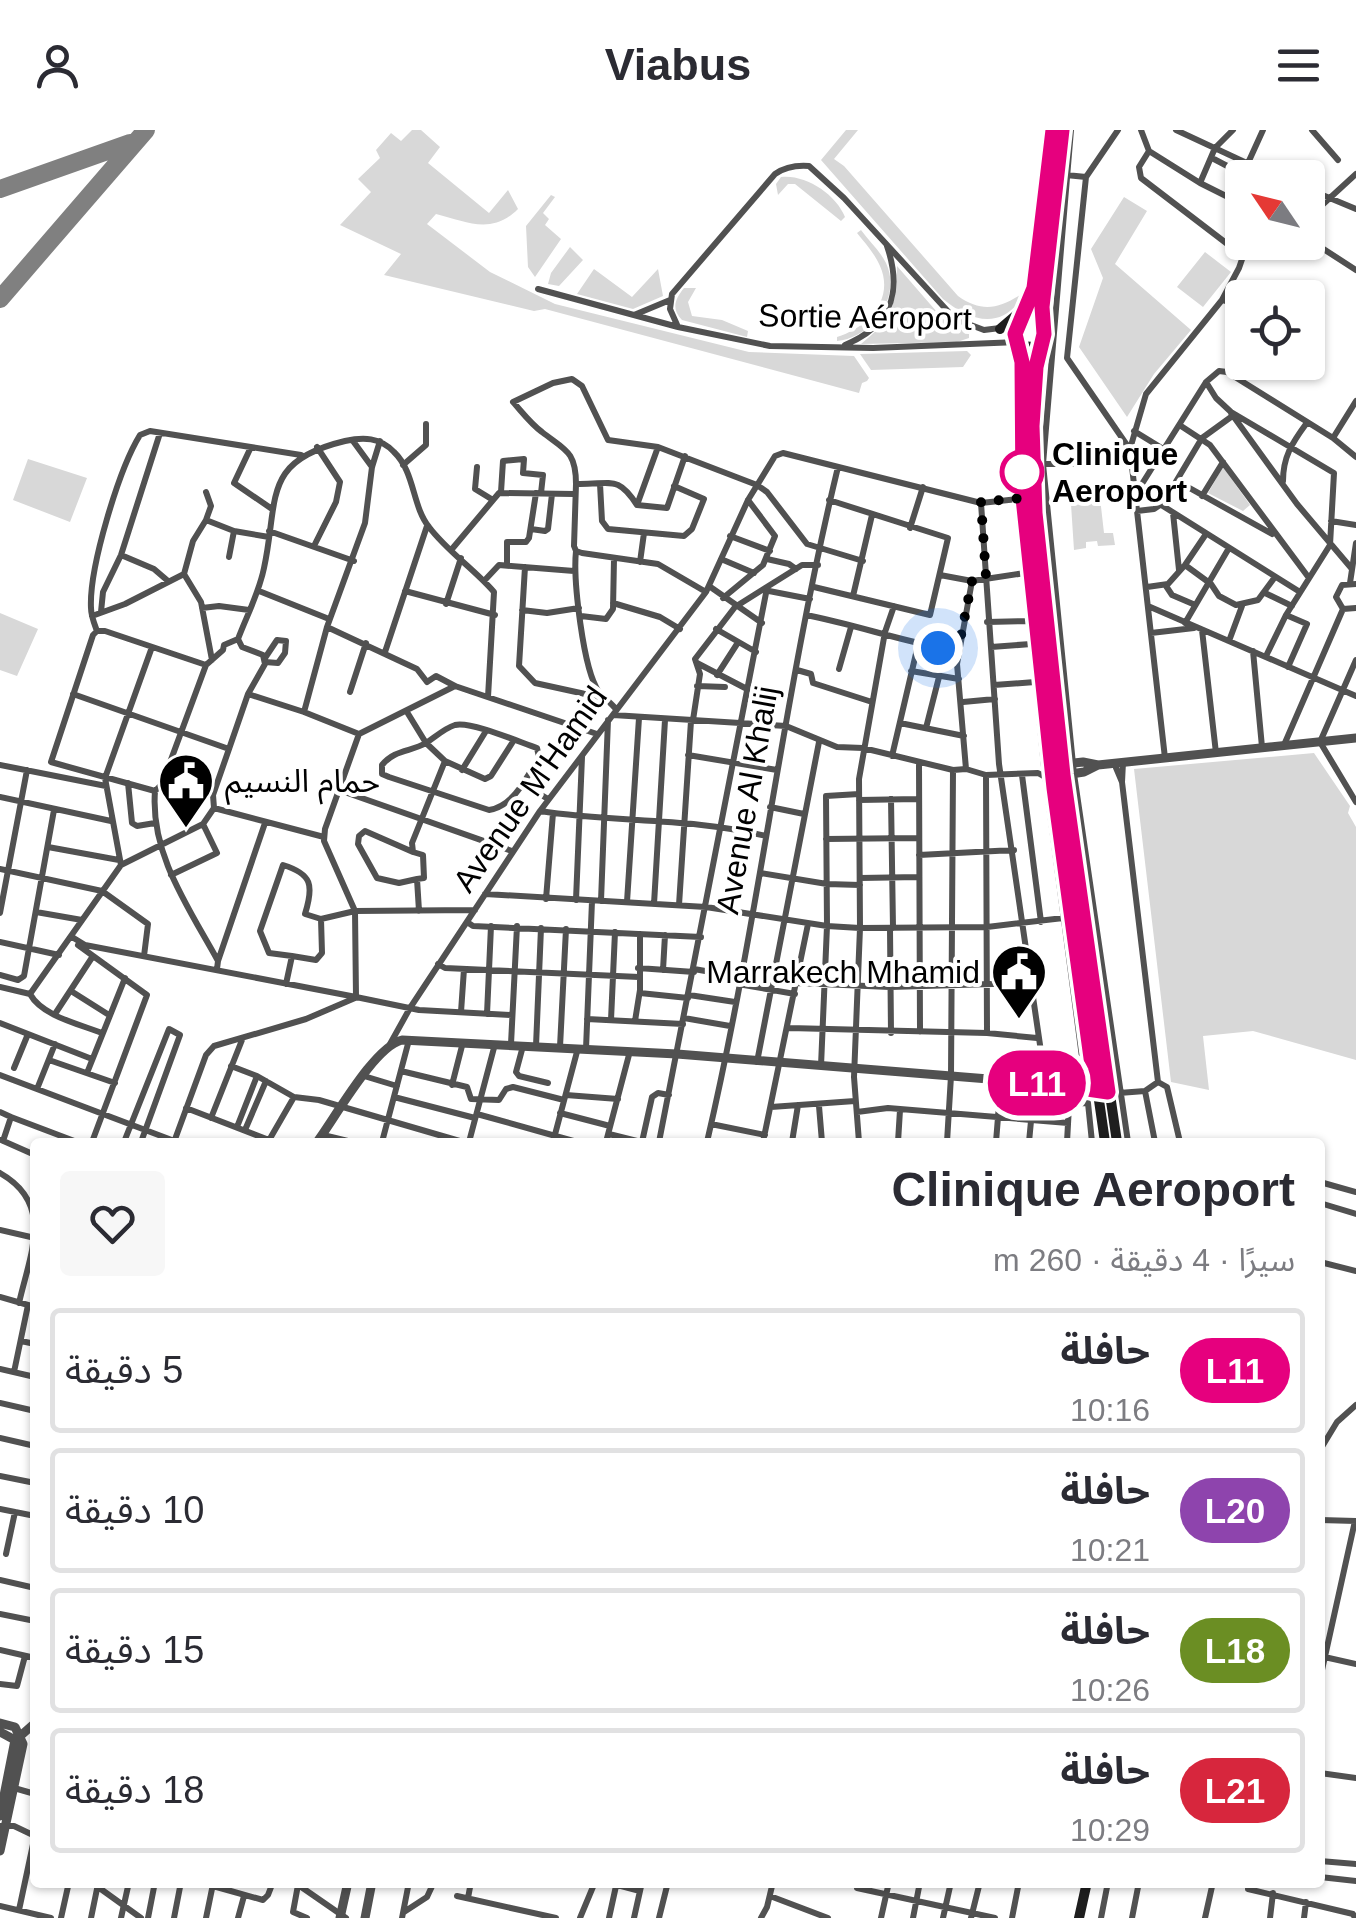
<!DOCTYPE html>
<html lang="ar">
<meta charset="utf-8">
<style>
:root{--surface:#fff;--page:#f7f7f7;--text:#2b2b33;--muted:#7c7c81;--line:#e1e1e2}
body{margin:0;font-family:Arial,"Noto Sans Arabic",sans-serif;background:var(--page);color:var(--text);direction:rtl;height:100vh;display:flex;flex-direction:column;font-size:38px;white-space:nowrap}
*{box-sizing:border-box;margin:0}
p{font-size:32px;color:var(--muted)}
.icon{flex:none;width:55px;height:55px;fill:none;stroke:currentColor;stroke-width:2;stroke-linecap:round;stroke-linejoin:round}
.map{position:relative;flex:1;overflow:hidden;direction:ltr}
.details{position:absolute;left:30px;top:1008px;width:1295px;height:750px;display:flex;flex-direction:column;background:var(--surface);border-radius:10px;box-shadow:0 2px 8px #0004;direction:rtl}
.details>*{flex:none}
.badge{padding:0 20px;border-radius:32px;font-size:35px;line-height:65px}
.needle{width:65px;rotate:305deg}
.tools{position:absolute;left:1225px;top:30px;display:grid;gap:20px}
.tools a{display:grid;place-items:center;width:100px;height:100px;border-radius:10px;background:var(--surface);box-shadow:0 2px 8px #0004;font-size:50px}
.you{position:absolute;width:50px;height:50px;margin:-25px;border:8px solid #fff;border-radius:50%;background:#1a73e8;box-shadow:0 0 0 15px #1a73e833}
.map>.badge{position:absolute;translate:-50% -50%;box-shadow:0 0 0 5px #fff}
.round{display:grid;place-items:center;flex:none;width:105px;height:105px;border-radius:10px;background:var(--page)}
.head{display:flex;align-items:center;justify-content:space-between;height:170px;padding:0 30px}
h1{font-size:48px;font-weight:600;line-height:75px}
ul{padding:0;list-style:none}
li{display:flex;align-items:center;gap:30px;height:125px;margin:0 20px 15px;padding:0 10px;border:5px solid var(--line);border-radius:10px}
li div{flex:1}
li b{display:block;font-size:38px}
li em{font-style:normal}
li .badge{min-width:110px;font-weight:700;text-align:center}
header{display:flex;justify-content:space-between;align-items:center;height:130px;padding:0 30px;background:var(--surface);font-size:45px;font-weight:600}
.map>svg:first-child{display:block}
</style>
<header><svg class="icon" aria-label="menu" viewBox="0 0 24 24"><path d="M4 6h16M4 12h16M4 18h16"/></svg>Viabus<svg class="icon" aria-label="person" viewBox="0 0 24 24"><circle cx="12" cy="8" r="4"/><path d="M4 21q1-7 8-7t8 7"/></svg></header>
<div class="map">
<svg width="1356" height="1788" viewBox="0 0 1356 1788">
<rect width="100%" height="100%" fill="#fff"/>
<!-- green -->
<path fill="#d8d8d8" d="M 412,0 L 421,0 L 440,17 L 428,33 L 489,83 L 508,60 L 518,79 C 492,105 467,92 436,84 L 427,94 L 490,142 L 555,174 L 749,222 L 854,226 L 869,248 L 867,251 L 862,253 L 859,263 L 545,179 L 534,181 L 384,145 L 401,124 L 340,95 L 371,62 L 358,49 L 380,28 L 376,20 L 391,3 L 401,11 Z
M 846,0 L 858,0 L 834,29 L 844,36 L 958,166 C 983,184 1002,178 1026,161 C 1005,201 972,193 943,169 L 821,30 Z
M 781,47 C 805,44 836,64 845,87 L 841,91 L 795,54 L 788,54 L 778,65 L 776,54 Z
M 551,65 L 555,67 L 543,83 L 549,89 L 545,95 L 561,109 L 535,147 L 528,137 L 526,96 Z
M 1124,67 L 1147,81 L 1115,134 L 1191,200 L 1154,244 L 1127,287 L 1079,217 L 1103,148 L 1091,119 Z
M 861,100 C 869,111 880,121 886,133 C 902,167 872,208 837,211 L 837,207 C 867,198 895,170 880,136 C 875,124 865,113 857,103 Z
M 570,117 L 583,130 L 559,156 L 548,154 L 551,143 Z
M 1205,122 L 1231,142 L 1203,177 L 1177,157 Z
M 897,136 L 943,189 L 969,204 L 969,208 L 957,212 L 861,214 C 893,188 896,177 897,136 Z
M 594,139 L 632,167 L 658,139 L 663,166 L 633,179 L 577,164 Z
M 684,158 L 696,158 L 688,172 L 692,186 L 722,190 L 748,201 L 747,207 L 682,190 C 671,179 675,169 684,158 Z
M 967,221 L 971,225 L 963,237 L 871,240 L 860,224 Z
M 28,329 L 87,348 L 70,392 L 13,370 Z
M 1223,337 L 1250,375 L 1243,381 L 1208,363 Z
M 1070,359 L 1082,363 L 1099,359 L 1104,403 L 1113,403 L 1115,415 L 1098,416 L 1097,411 L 1086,412 L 1086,418 L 1074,420 Z
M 0,483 L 38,499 L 17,546 L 0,540 Z
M 1314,623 L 1350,676 L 1348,683 L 1356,697 L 1356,930 L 1253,901 L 1203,906 L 1209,960 L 1171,952 L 1134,639 Z"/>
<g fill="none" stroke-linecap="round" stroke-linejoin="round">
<!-- taxiway -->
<path stroke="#808080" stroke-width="18" d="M 0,59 L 130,13
M 0,169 L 146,0"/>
<!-- minor -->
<path stroke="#515151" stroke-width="6" d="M 1071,0 L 1043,334 L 1074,644 L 1128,1012
M 1141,0 L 1149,21 L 1200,53 L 1242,74
M 1176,0 L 1279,48
M 1312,0 L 1338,30
M 1149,21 L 1139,37 L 1141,48 L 1243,126
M 1212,28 L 1250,48
M 1248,33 L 1263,0
M 1066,45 L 1086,47 L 1067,228 L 1129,318
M 1086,47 L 1118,0
M 1200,53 L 1215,18 L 1233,0
M 1308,59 L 1356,79
M 1308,88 L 1356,44
M 1308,109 L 1356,140
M 538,159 L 678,197 L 770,216 L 873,218 L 1018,212
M 1222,170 L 1242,176
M 634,185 L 670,170
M 678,197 L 670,179 L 672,164 L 775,44 C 785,37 796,35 809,36 L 844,68 L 955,189 L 984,200 L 1016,196
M 1308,197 L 1311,197
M 845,215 C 891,196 903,163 887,116
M 1206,252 L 1216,268 L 1231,282 L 1334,343 L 1330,415 L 1286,485 L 1266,526
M 1231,283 L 1297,374 L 1352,439
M 1181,296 L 1210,315 L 1309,448
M 1134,301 L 1165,320
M 1333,308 L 1356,271
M 353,311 L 372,337
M 251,317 L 234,353 L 272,379
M 685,326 L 667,378 L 637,375 C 617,344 611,355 576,354 L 574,416 L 576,421 L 582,423 L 658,434 L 706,462
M 1043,334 L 1131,334
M 403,335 L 426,315 L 426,294
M 477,337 L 475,359 L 493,370
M 1177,351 L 1272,404
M 1283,351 C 1283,327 1292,313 1306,294
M 576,354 C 576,321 565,320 542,302 C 531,294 522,282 513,272 L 553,253 L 572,249 L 582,256 L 608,310 L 658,317 L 757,355 L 767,362 L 807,414 L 863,431
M 600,354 L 602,391 L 608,399 L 684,406 L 692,399 L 704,369 L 674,356
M 1139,361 L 1300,462
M 501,362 L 503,331 L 524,329 L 523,343 L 543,345 L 541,363
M 1135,365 L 1206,252 L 1219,241 L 1227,242 L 1333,308 L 1356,327
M 1202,366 L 1223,332
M 981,373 L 999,634 L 1045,949
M 637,375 L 658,317
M 1162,375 L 1202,308 L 1231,287
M 1137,381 L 1154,379 L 1160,375
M 1173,383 L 1179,440
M 206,390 L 211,376 L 206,362
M 1331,391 L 1356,395
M 910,398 L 923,357
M 531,399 L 545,401 L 548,399 L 552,364
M 269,401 L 354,431
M 730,406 L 770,421
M 314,416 L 336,372 L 340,352 L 317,317
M 452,419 L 499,363 L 574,364
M 576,421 C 573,449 583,540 599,562 C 604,568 611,573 616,579
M 121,425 L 154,439 L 168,451
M 229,427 L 234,401
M 721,429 L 754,443
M 767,429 L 789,434 L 796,439
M 640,432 L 644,403
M 507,435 L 507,412 L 526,412 L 529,408 L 536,363
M 1185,435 L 1211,454 L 1219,466 L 1236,475 L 1258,470 L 1275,447
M 525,437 L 519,536 L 535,553 L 608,569
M 1025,443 L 1044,637 L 1085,950
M 184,444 L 201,472 L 212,530
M 940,445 L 972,451
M 484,451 L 499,435 L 574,441
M 1350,453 L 1356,413
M 1356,454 L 1342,455 L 1336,467 L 1343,479 L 1356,478
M 709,456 L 762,493
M 1166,456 L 1172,465 L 1193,474
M 814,457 L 930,485 L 948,408 L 829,370
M 1147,457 L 1168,454 L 1185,435 L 1206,404
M 259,461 L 329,489
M 405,461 L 495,485
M 769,461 L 810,469
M 1265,463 L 1292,476
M 853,466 L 872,385
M 723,468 L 763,435 L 775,406 L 748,370
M 613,473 L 660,487 L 680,499
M 446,474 L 461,428
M 1148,476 L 1356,566
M 202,478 L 219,476 L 249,480
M 522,480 L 547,483 L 579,478
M 101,482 L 103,462 L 121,425 L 160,303
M 806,485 C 858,495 906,513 958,521
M 1286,485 L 1307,494 L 1288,537
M 92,486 L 125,474 L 184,444 L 193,411 L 206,390 L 234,401 L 269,407
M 581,486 L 606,489 L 613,479 L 614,429
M 987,492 L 1028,491
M 1185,493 L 1229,418
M 327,497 L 417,539 L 427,552
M 716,499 L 756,522
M 1202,500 L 1216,623
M 97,501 C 94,493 91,486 91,478 C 89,438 119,339 140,305 L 150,301 L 301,325
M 1151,503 L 1194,498
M 1229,511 L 1242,476
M 991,517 L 1031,514
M 1253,521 L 1262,617
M 385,522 L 427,396
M 265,528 L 277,510 L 286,511 L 285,523 L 278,533 L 265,532
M 1356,530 L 1320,612 L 1356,672
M 697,533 L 747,559
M 839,539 L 851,497
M 797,540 L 811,544 L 813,553 L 872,572
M 911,541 L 959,549
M 717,545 L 737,514
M 427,552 L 436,546 L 455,556 L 597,604
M 994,555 L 1035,552
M 455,556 L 359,604 L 325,699 L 324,711 L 355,781 L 356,867 L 419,880 L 512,885
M 697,556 L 725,557
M 350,562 L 366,513
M 73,564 L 229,619
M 248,564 L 304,582 L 359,604
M 963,572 L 995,569
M 304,582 L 327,497 L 365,393 L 372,337 L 380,311
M 407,582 L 426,613 C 435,607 445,598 455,595 C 471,591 519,612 537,618 L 539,627 C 527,647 514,676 489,680 L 389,647 L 382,644 L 382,635 C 395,619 411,622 426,613 L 445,631 L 485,649 L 491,646 L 514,610
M 613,585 L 786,596 L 837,617 L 863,618 L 953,640 L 966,639 L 986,645 L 1038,643 L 1045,647
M 693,590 L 700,544 L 695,529 L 735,477 L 802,435 L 818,435
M 900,593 L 964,606
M 926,598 L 939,547
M 1284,615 L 1343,479
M 688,625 L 777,640
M 892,626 L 918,515
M 1165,628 L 1130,319 L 1146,264 L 1222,170 L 1239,138 L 1248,112
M 919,632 L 920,902
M 1114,633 L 1122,652 L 1123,632
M 0,635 L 106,656
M 966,639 L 957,534 L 972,451 L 1025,443
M 462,640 L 486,601
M 986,645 L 987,903
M 1022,645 L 1041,792
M 1122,652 L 1158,952
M 128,653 L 132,693 L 137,696 L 155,693
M 523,654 L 548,669
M 339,660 L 512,721
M 155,661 L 51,632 L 93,505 L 97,501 L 105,501 L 206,535
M 0,667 L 111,691
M 891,669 L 893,798
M 859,670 L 918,669
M 770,677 L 804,684
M 214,678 L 324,707
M 540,681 C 616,693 688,687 766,706
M 826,709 L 918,708
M 48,717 L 119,730
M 413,722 L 423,725 L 424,748 L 417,749
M 919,725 L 1014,720
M 121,735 L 105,648 L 152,517
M 0,739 L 102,761 L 148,794 L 144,826
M 760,743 L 827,754 L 860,755
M 171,745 L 217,723 L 203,694
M 860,748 L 919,747
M 485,764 L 706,777 L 827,796 L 860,798 L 987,797 L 1072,787
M 546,769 L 553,683
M 576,770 L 582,627
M 601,771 L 608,590
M 627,772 L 639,588
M 654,774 L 665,590
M 679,775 L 691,591
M 419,781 L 417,749 L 399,753 L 377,748 L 358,714 L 359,706 L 365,701 L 413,722 L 412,713 L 445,631
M 36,782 L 82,790
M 0,783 L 27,640
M 467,792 L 473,796 L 701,807
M 890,799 L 891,903
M 72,807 L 85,815 L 356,867
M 0,812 L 59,825
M 78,815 L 147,865 L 92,1012
M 292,826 L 269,823 L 260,801 L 283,735 C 312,744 314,755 305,784 L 321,789
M 218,831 L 265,693
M 438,834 L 445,838 L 639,847
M 638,838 L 694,842
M 217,839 L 218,831 C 189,778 150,724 155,661 L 162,654 L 206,535 L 223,520 L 224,515 L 238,509 C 247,485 259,463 264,438 C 279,369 261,331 345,311 C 363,307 380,307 394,322 C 415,342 412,376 429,397 C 447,421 474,439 494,462 L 488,567
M 694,839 L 739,847
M 663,840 L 665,805
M 0,845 L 18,850 L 24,846 L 54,680
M 797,853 L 890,857 L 1031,853
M 286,854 L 292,826 L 316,830 L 322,823 L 321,789 L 355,781 L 475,780
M 738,854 L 795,864
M 0,857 L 30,864 C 42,886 79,894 102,903
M 71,861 L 109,885
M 640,863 L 688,868
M 30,864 L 121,735 L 203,694 L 214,678 L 213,665 L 229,619 L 248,564 L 265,534 L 263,525 L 242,517 L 238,509
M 689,865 L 735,872
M 461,882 L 464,839
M 55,884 L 93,826
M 487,884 L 491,796
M 684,888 L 730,896
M 587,889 L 683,894
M 611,890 L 615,802
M 635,891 L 640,860 L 640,804
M 0,893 L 92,929
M 789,898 L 987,903 L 1037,908
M 390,914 L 410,878 L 540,681 L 706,462 L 748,370 L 775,326 L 783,323 L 981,373 L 1027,368
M 511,914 L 517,796
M 523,916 L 516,942 L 519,946 L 548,953
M 536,916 L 541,798
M 560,917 L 566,799
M 586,919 L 592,771
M 49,930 L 115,953
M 757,932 L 819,612
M 231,936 L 257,946 L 294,967 L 319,970 L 463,1012
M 821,936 L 827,796 L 826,666 L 859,664
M 14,938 L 28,904
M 401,941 L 467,957 L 471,969 L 499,970 L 506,959 L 513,957 L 564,970
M 87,943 L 125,848
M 0,945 L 177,1012
M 364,946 L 397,956
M 452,955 L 463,912
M 37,959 L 55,914
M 1145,961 L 1155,1012
M 1119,963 L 1145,961 L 1158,952 L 1167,957 L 1180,1012
M 566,965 L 618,969
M 394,967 L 475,988
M 1070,974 L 1088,973 L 1092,1012
M 819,976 L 822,1012
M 771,977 L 855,971
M 186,978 L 269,1010
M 0,982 L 11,987
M 857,982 L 888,978 L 1068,993
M 560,983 L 610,996
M 477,984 L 577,1012
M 211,988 L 242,910
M 711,994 L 765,1005
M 237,997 L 257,946
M 245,1000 L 266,951
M 609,1004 L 641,1012
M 323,1005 L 352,1012
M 1,1010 L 35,1025
M 3,1011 L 11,987 L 77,1012
M 124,1012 L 169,899 L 180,905 L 141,1012
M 174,1012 L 206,925 L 214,916 L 306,889 L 355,868
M 268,1012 L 294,967
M 382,1012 L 409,910
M 469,1012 L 495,914
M 553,1012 L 578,918
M 606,1012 L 630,921
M 642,1012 L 652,967 L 658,963 L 669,965
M 659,1012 L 767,458
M 707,1012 C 759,789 784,560 838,337
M 763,1012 L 808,794
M 792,1012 L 798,975
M 859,1012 L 854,947 L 860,798 L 859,649 L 885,502 L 894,476
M 898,1012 L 900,980
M 947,1012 L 951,946 L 953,640
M 996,1012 L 1001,950
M 1029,1012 L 1031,991
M 1067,1012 L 1070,958
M 0,1043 C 55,1074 30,1124 19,1173
M 1320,1052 L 1356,1062
M 1320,1073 L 1356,1084
M 0,1100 L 35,1108
M 1320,1132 L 1356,1141
M 0,1167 L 35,1177
M 21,1211 L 35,1214
M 0,1239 L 35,1247
M 14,1242 L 28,1175
M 0,1273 L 35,1281
M 0,1308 L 35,1316
M 1320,1320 L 1337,1292 L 1356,1275
M 0,1346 L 35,1353
M 0,1379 L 35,1386
M 1320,1390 L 1356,1391
M 6,1424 L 15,1382
M 0,1450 L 35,1458
M 0,1484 L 35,1491
M 0,1520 L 35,1528
M 1320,1526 L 1356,1534
M 1320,1549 L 1355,1391
M 0,1554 L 17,1556 L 25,1526
M 1320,1643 L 1356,1648
M 14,1658 L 35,1664
M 0,1696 L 14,1696 L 35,1706
M 1320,1731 L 1356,1734
M 1320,1747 L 1356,1751
M 294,1752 L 346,1788
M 606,1752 L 640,1761
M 298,1755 L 293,1782 L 307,1788
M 213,1756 L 263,1770 L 268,1765 L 273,1752
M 98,1757 L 141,1788
M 857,1758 L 995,1788
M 1248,1759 L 1353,1784 L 1355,1788
M 457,1766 L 556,1788
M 770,1766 L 828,1788
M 468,1768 L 471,1752
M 0,1776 L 51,1788
M 19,1780 L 35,1705
M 404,1782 L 427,1767 L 434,1752
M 61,1788 L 69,1752
M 91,1788 L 98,1754
M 121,1788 L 129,1752
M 148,1788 L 155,1752
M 174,1788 L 181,1752
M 206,1788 L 213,1754
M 238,1788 L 244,1766
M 402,1788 L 409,1752
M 580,1788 L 595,1752
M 609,1788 L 616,1756
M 634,1788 L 642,1752
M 659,1788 L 668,1752
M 761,1788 L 767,1777 L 773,1752
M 881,1788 L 889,1752
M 913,1788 L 920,1752
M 943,1788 L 951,1752
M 971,1788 L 980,1752
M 1012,1788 L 1019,1752
M 1101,1788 L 1108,1752
M 1132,1788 L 1139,1752
M 1205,1788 L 1213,1752
M 1270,1788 L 1273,1763
M 1304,1788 L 1306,1772"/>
<!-- tertiary -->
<path stroke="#515151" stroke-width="9" d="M 1056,635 L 1083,632 L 1098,635 L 1356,608
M 1058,646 L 1084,642 L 1098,635
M 1036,953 L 1108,962
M 317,1012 C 335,988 374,917 402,910 L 677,924 L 1001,950 L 1102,951
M 0,1593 L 15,1597 L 23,1614 L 0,1721
M 0,1602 L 15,1610
M 18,1608 L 35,1593
M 0,1686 L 15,1610
M 340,1788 L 348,1752
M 365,1788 L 372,1752"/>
<!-- secondary -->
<path stroke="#1e1e1e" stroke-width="10" d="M 1062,0 L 1042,177 L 1044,204 L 1036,234 L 1032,296 L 1035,383 L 1063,645 L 1117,1012
M 1000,199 L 1021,181
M 1040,212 L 1032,217 L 1023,216 L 1015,201 L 1023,190 L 1034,158 L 1053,0
M 1020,213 L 1023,369 L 1054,658 L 1105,1012
M 1079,1788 L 1087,1752"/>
</g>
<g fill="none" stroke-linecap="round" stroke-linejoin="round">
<!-- line casing -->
<g stroke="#fff" stroke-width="22">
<path id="line" d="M 1053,0 L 1034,158 L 1015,204 L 1022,232 L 1023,368 L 1054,658 L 1094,950 L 1026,950 L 1108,962 L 1063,645 L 1035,383 L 1032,296 L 1036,237 L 1044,204 L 1042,177 L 1062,0"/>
</g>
<!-- line -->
<use href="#line" stroke="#e6007e" stroke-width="15"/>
<!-- walk -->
<path stroke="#000" stroke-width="10" stroke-dasharray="0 18" d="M 938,518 L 958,520 L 972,451 L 986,447 L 981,372 L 1023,368 L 1022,342"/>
</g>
<!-- icons -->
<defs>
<g id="civic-pin" transform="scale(2.875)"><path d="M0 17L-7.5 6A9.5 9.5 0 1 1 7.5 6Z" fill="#000" stroke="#fff"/><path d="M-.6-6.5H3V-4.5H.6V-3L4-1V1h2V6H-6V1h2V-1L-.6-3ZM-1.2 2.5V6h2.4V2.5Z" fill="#fff"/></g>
</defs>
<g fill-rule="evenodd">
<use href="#civic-pin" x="186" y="651"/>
<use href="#civic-pin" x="1019" y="842"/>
</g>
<!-- markers -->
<circle fill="#fff" stroke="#e6007e" stroke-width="5" cx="1022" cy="342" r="20"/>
<g text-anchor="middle" stroke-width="8" stroke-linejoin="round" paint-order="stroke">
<!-- street labels -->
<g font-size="32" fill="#000" stroke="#fff">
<text transform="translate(865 187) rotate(1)" y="11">Sortie Aéroport</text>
<text transform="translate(530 659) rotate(-55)" y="11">Avenue M'Hamid</text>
<text transform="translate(747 670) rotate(-80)" y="11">Avenue Al Khalij</text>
</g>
<!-- stop labels -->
<g font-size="32" font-weight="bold" fill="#000" stroke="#fff" text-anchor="start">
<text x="1052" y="335">Clinique<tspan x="1052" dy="37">Aeroport</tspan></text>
</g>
<!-- poi labels -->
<g font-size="32" fill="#000" stroke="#fff" text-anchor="start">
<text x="225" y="662">حمام النسيم</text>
<text x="980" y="853" text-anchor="end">Marrakech Mhamid</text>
</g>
</g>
</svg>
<div class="tools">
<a><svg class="needle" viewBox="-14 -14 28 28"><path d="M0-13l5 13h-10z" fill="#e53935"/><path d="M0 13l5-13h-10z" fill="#7c7c81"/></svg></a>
<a><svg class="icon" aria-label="locate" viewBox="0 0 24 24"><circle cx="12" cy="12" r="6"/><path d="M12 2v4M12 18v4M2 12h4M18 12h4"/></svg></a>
</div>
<div class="you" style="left:938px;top:518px"></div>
<b class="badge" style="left:1037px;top:953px;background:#e6007e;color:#fff">L11</b>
<section class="details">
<div class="head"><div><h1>Clinique Aeroport</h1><p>سيرًا · 4 دقيقة · 260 m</p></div><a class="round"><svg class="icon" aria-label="heart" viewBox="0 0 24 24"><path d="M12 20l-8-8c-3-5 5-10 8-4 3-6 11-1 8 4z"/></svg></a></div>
<ul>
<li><span class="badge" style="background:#e6007e;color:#fff">L11</span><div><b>حافلة</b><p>10:16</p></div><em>5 دقيقة</em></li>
<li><span class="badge" style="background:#8e44ad;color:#fff">L20</span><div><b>حافلة</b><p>10:21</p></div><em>10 دقيقة</em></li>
<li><span class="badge" style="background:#6b8e23;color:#fff">L18</span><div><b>حافلة</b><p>10:26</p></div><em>15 دقيقة</em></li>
<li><span class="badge" style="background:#d7263d;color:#fff">L21</span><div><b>حافلة</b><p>10:29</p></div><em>18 دقيقة</em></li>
</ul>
</section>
</div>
